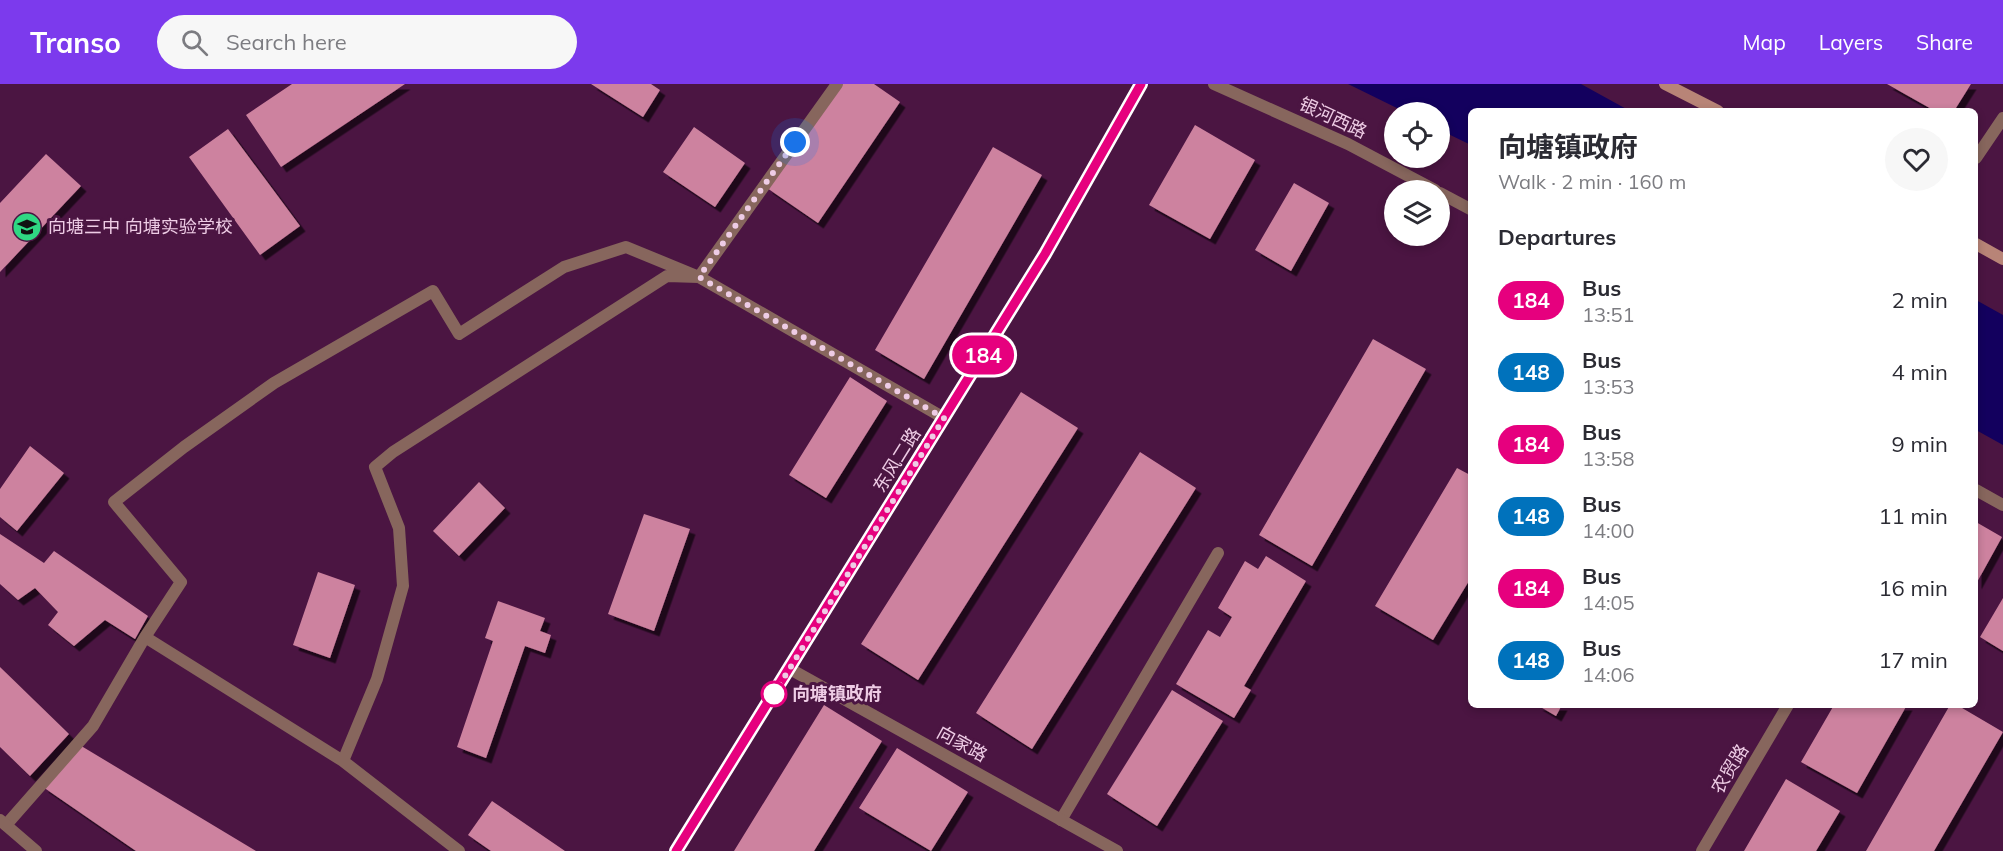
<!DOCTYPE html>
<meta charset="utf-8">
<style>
:root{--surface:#fff;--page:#f7f7f7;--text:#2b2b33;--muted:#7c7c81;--accent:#7c3aed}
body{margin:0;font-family:Mulish,"Noto Sans SC",sans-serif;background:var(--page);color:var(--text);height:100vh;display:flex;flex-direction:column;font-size:22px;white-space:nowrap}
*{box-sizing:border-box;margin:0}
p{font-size:20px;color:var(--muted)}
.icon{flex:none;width:33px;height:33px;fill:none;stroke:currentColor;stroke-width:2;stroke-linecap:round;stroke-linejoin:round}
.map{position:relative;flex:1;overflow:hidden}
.sheet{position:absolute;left:1468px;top:24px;width:510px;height:600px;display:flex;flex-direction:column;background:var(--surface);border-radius:9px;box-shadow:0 3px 9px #0003}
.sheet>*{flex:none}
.badge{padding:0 12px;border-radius:20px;font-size:21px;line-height:39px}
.fabs{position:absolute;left:1384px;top:18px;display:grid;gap:12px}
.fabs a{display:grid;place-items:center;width:66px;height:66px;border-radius:50%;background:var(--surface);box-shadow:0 3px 9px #0003;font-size:30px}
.you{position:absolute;width:30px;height:30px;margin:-15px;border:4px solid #fff;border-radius:50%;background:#1a73e8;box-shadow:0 0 0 9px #1a73e833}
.map>.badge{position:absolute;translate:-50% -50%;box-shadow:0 0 0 3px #fff}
h2{padding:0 30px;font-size:22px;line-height:54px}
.round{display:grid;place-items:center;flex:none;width:63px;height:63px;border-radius:32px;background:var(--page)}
.summary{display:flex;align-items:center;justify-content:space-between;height:102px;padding:0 30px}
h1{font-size:28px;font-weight:700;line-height:45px}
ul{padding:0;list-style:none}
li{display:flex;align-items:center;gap:18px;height:72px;padding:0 30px}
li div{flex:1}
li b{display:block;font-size:22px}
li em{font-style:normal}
li .badge{min-width:66px;font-weight:700;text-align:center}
header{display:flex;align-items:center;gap:36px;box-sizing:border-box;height:84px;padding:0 30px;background:var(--accent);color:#fff}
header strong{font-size:28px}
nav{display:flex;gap:33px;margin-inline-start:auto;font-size:21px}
.search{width:420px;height:54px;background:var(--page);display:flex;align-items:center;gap:15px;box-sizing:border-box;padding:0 21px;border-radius:33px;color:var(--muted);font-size:22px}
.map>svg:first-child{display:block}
</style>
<header>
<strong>Transo</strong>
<div class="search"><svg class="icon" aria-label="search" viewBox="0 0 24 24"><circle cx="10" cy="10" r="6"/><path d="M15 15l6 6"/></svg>Search here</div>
<nav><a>Map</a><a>Layers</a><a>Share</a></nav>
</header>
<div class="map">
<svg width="2003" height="767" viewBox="0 0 2003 767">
<defs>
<filter id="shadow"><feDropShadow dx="5.5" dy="5.5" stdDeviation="0" flood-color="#0009"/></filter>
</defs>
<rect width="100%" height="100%" fill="#4b1542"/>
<!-- water -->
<path fill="#13005e" d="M 1348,0 L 1581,0 L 1630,27 L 1472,27 L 1471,61 L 1440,46 L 1440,28 L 1405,28 Z
M 1976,216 L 2003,231 L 2003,361 L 1976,346 Z"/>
<!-- building -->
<path fill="#cd829f" filter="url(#shadow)" d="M 292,0 L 405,0 L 281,83 L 246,31 Z
M 591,0 L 651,0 L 660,6 L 643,33 Z
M 838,0 L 874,0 L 900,18 L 818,139 L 767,104 Z
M 1887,0 L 1971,0 L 1954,27 L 1935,27 Z
M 1195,41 L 1255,76 L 1210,155 L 1149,121 Z
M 694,43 L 745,79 L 715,123 L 663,88 Z
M 228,45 L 300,142 L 260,171 L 189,73 Z
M 993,63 L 1042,91 L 924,295 L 875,266 Z
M 46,70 L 81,102 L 0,188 L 0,119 Z
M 1294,99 L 1329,119 L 1291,187 L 1255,166 Z
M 1373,255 L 1426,285 L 1312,482 L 1259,451 Z
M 850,293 L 887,317 L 826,414 L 789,391 Z
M 1021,308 L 1078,344 L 918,596 L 861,560 Z
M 30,362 L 64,389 L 17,447 L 0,433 L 0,405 Z
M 1140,368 L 1196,404 L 1032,665 L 976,629 Z
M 1457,384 L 1472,392 L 1472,492 L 1433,556 L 1375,522 Z
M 479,398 L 505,424 L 459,472 L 433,447 Z
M 644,430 L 690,445 L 654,547 L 608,530 Z
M 1976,438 L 2002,453 L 1976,500 Z
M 0,450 L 44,479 L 54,467 L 148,532 L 135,555 L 105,536 L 74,562 L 48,541 L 58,528 L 35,504 L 18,516 L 0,500 Z
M 1266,472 L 1306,497 L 1244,602 L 1251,606 L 1234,634 L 1176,600 L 1208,546 L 1220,553 L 1232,533 L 1218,524 L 1245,477 L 1258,485 Z
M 318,488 L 355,501 L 330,574 L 293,561 Z
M 2003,514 L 2003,567 L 1980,553 Z
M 498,517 L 545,534 L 540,547 L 551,551 L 545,569 L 525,562 L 486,674 L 457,663 L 493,557 L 485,554 Z
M 0,583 L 69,650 L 30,692 L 0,663 Z
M 1172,606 L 1223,637 L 1157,742 L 1107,710 Z
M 824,621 L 882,657 L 814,767 L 734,767 Z
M 1537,621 L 1562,621 L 1556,632 Z
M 1834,621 L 1907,621 L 1857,709 L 1801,678 Z
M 1950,621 L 1957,621 L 2003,648 L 1934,767 L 1866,767 Z
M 78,660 L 256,767 L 136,767 L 43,703 Z
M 897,664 L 968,708 L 931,767 L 859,724 Z
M 1786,695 L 1840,727 L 1816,767 L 1744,767 Z
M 492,717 L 565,767 L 491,767 L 468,751 Z"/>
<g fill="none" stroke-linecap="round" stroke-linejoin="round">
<!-- service -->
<path stroke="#87665d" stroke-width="12" d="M 1976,74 L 2003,34
M 145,553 L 343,677 L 459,767
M 343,677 L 377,595 L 403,502 L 399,444 L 375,383 L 393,368 L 667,192 L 699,193 L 944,334
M 1061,736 L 1218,469
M 6,741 L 93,642 L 145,553 L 181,498 L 114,418 L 184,363 L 274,299 L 433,207 L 459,250 L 564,183 L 626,163 L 699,193 L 837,0
M 1702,767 L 1788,621"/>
<!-- minor -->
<path stroke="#87665d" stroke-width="12" d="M 1214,0 L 1348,60 L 1435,106
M 1440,109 L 1472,126
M 1976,406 L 2003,421
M 790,585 L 1117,767"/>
<!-- tertiary -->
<path stroke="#87665d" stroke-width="12" d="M 0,736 L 36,767
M 676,767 L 1045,170 L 1141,0"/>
<!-- secondary -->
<path stroke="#b88477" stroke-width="12" d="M 1665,0 L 1718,27
M 1976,160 L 2003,175"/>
</g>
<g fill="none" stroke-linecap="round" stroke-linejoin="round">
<!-- line casing -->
<g stroke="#fff" stroke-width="14">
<path id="line" d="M 676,767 L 1045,170 L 1141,0"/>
</g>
<!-- line -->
<use href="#line" stroke="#e6007e" stroke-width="9"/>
<!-- walk -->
<path stroke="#eecce5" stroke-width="6" stroke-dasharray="0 10.8" d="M 774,610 L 944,334 L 699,193 L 795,58"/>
</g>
<!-- icons -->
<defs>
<g id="school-disc" transform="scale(1.5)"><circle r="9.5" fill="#2fd883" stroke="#4b1542"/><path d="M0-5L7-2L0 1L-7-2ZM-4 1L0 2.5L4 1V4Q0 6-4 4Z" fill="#111"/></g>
</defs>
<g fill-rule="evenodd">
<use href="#school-disc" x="27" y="143"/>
</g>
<!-- markers -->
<circle fill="#fff" stroke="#e6007e" stroke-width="3" cx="774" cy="610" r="12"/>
<g text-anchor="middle" stroke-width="6" stroke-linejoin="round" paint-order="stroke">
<!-- street labels -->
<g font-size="18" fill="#eecce5" stroke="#4b1542">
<text transform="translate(1333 34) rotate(25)" y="6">银河西路</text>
<text transform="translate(897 376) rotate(-58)" y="6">东风二路</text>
<text transform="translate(962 660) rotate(29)" y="6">向家路</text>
<text transform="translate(1730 685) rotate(-59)" y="6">农贸路</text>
</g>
<!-- poi labels -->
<g font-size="18" fill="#eecce5" stroke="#4b1542" text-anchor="start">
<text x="48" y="149">向塘三中 向塘实验学校</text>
</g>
<!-- stop labels -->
<g font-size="18" font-weight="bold" fill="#eecce5" stroke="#4b1542" text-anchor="start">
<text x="792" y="616">向塘镇政府</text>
</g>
</g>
</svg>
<div class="fabs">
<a><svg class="icon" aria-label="locate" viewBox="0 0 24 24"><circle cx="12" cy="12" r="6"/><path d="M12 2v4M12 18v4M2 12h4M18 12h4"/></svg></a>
<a><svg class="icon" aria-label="layers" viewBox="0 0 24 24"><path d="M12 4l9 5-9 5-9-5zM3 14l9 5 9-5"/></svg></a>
</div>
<div class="you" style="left:795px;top:58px"></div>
<b class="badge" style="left:983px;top:271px;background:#e6007e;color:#fff">184</b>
<section class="sheet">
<div class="summary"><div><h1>向塘镇政府</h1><p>Walk · 2 min · 160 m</p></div><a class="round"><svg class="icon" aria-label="heart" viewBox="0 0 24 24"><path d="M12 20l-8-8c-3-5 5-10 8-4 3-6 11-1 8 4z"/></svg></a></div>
<h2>Departures</h2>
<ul>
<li><span class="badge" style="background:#e6007e;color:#fff">184</span><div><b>Bus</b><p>13:51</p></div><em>2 min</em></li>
<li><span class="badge" style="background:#0072bc;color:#fff">148</span><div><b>Bus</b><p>13:53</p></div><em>4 min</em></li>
<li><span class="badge" style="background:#e6007e;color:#fff">184</span><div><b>Bus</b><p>13:58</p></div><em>9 min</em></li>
<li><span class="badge" style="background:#0072bc;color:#fff">148</span><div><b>Bus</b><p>14:00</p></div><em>11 min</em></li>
<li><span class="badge" style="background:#e6007e;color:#fff">184</span><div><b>Bus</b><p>14:05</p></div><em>16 min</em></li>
<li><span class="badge" style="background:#0072bc;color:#fff">148</span><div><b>Bus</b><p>14:06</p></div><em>17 min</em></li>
</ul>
</section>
</div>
